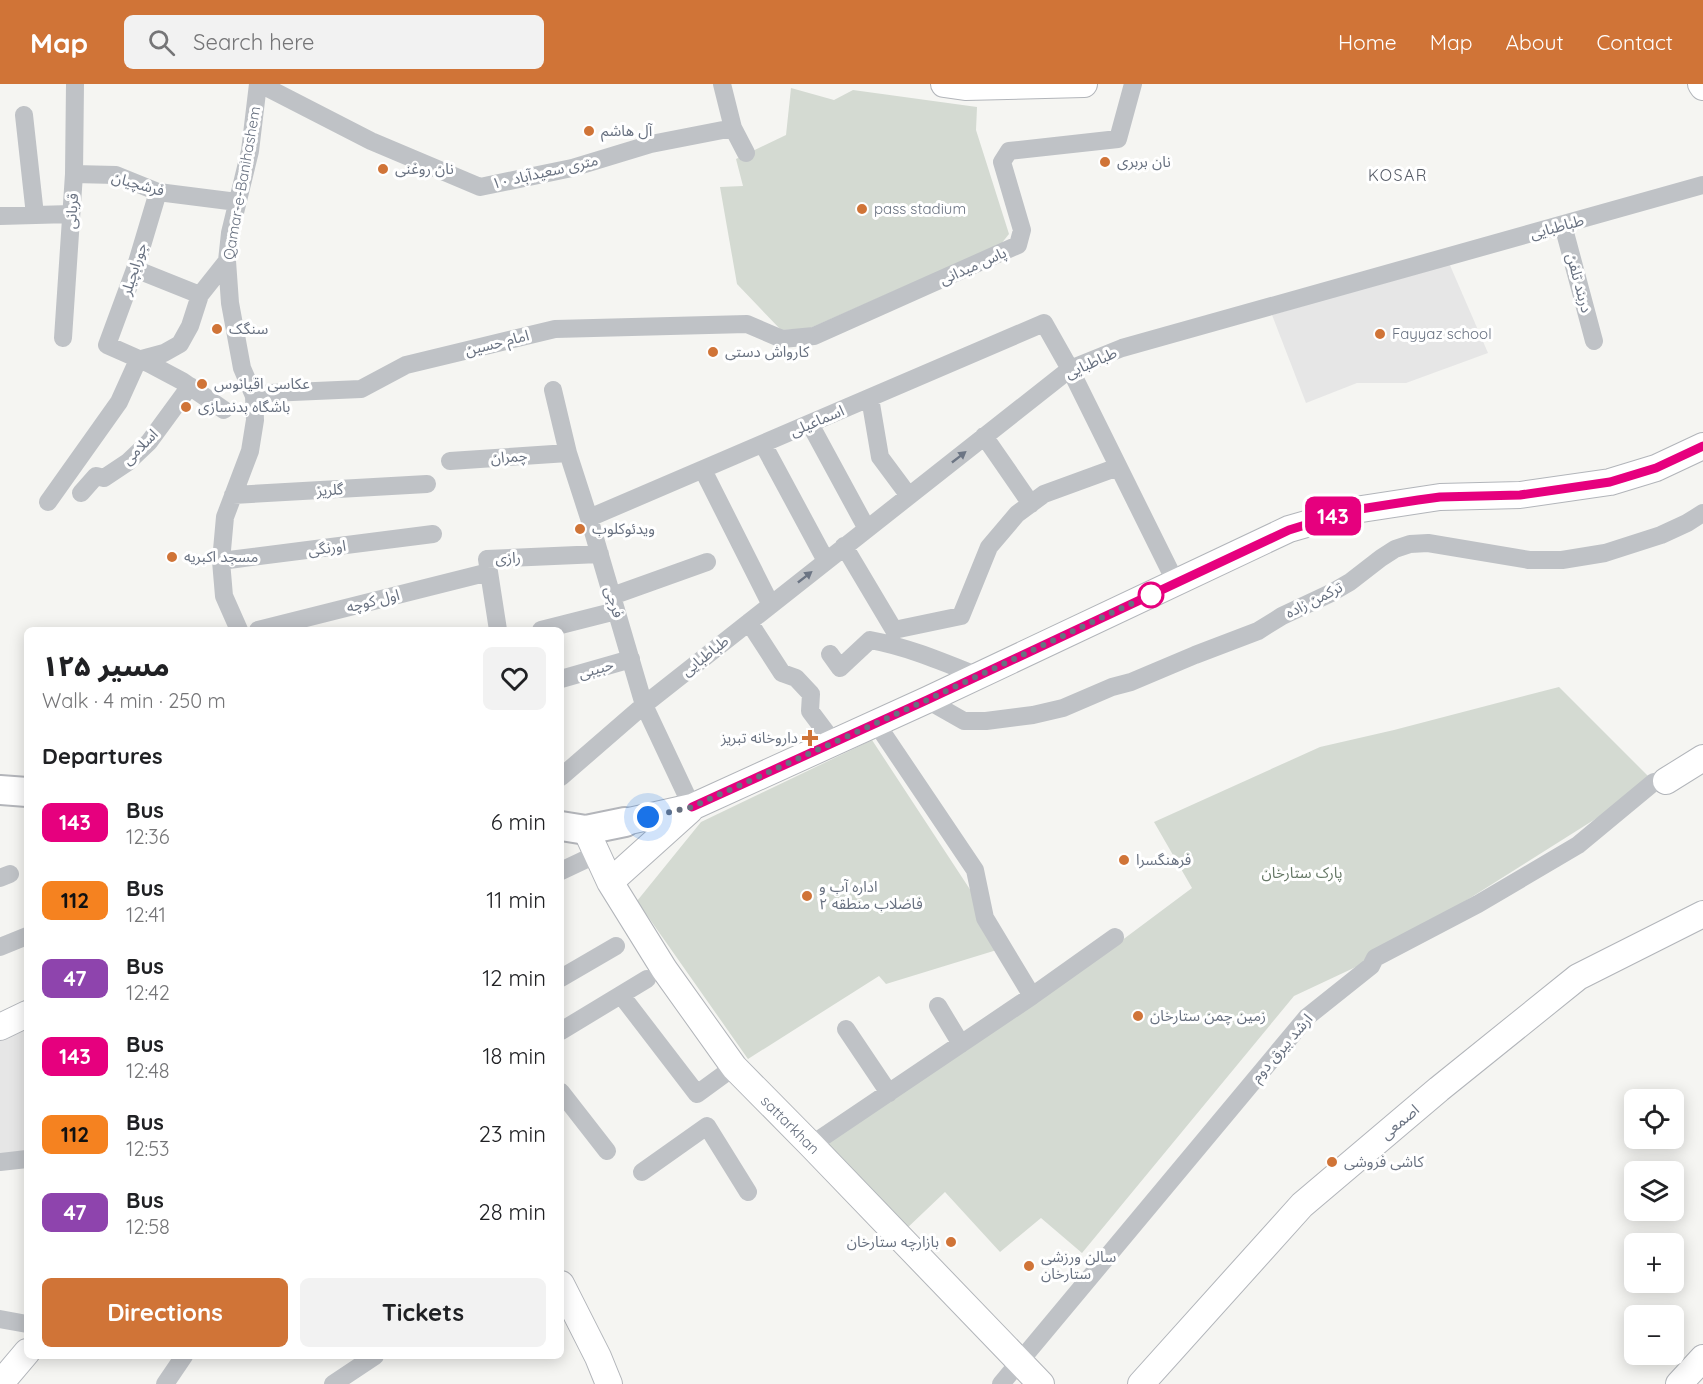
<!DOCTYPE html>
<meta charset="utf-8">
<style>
:root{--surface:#fff;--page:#f2f2f2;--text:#202124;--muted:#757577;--accent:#d07437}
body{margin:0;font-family:Quicksand,"Noto Sans Arabic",sans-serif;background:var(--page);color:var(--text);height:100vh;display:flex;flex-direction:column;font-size:22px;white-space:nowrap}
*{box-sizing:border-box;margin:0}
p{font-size:20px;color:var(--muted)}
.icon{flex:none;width:33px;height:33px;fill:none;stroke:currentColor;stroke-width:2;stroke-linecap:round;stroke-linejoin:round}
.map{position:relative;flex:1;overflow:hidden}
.panel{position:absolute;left:24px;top:543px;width:540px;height:732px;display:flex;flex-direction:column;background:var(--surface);border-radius:9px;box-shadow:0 3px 15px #0003}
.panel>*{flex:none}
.badge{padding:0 12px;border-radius:9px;font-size:21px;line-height:39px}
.controls{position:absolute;left:1624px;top:1005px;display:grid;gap:12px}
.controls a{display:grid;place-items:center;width:60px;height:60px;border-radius:9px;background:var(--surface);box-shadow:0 3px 15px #0003;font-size:30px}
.you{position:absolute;width:30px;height:30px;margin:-15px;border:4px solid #fff;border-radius:50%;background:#1a73e8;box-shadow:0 0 0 9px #1a73e833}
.map>.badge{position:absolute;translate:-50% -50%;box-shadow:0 0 0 3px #fff}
h2{padding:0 18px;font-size:22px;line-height:54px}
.round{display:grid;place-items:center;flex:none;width:63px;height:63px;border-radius:9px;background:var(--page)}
.head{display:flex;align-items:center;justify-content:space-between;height:102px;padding:0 18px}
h1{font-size:28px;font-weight:800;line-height:45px}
.primary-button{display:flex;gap:12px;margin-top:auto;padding:12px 18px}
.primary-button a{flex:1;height:69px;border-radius:9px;background:var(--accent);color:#fff;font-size:24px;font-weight:800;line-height:69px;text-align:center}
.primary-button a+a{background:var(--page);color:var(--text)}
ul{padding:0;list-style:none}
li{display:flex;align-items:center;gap:18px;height:78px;padding:0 18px}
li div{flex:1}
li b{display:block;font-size:22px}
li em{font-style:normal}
li .badge{min-width:66px;font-weight:700;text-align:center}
header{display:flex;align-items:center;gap:36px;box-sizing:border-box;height:84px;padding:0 30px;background:var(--accent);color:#fff}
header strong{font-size:28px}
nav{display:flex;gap:33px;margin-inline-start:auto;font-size:21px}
.search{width:420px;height:54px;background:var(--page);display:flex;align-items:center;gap:15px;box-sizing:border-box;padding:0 21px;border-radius:9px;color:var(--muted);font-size:22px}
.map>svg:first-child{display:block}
</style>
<header>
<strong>Map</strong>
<div class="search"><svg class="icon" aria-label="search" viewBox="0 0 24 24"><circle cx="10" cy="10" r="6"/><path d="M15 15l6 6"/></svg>Search here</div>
<nav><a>Home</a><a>Map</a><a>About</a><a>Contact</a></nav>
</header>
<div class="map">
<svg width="1703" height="1300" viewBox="0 0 1703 1300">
<rect width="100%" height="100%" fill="#f5f5f2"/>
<!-- built -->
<path fill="#e6e6e6" d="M 1449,179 L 1488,269 L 1406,299 L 1357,299 L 1306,319 L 1272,231 Z
M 27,941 L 27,1069 L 0,1072 L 0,954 Z"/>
<!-- green -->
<path fill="#d4dad2" d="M 791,4 L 834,16 L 853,6 L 977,23 L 976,46 L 1009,150 L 1001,160 L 808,245 L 781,246 L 737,200 L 720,103 L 743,102 L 736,75 L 786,51 Z
M 1559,603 L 1654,698 L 1375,874 L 1294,912 L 1082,1169 L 1041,1134 L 1000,1168 L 945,1108 L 904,1147 L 822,1062 L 1125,854 L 1192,804 L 1154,738 L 1320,663 L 1394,646 Z
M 872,656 L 971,807 L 1000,865 L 886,900 L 879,892 L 748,975 L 637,817 L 701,738 Z"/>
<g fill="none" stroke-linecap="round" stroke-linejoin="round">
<!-- secondary casing -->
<g stroke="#b2b5ba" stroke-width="28">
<path id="secondary" d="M 944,0 L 965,3 L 1084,0
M 1701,0 L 1703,3
M 1666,697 L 1703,674
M 625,738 L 692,723 L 927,616 L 1289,445 L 1355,426 L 1440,413 L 1520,411 L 1610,398 L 1656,384 L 1703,362
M 586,746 L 610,798 L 664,885 L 734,983 L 811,1061 L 1041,1300
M 610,798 L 690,726
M 0,943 L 27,930
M 561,1200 L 598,1273 L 609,1300
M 0,1300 L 27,1268
M 1141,1300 L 1302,1121 L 1439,1005 L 1578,893 L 1703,830
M 1679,1300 L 1703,1274"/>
</g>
<!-- primary casing -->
<g stroke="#b3b5ba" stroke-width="32">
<path id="primary" d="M 0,706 L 27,708
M 561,742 L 586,746 L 625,738"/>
</g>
<!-- street -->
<path stroke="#bfc2c6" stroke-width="18" d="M 260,0 L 371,57 L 480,103 L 572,84 L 651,60 L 733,44 L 722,0
M 24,31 L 35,131
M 733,44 L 746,69
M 74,90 L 116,91 L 158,108 L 237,118
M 158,108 L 135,185 L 107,261 L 150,280 L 182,297 L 224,326
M 0,132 L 71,130
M 1563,141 L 1594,257
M 135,185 L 200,211
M 63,254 L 74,90 L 75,0
M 553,306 L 568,369 L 589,434 L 644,621 L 692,723
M 254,312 L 270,309 L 361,305 L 406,281 L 555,245 L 747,240 L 782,255 L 814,252 L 1018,161 L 1022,146 L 1002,78 L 1009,67 L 1118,55 L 1133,0
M 870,314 L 880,373 L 909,412
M 810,340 L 867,445
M 984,352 L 1031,420
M 763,360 L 826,477
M 450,377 L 568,369
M 703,386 L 771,521
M 81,409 L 96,392 L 104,394 L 128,378 L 149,358 L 190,302
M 233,411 L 427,400
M 48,418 L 119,318 L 138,276 L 164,269 L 180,260 L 190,242 L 200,211 L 227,177
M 589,434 L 1044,239 L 1070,285 L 1176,499
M 844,462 L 894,546 L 961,532 L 989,463 L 1017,430 L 1044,410 L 1118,383
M 221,477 L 433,450
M 612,512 L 707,478
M 749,538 L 782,589 L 796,594 L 811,610 L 810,627 L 834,659
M 239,546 L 224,512 L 221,477 L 225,433 L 250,367 L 255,336 L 254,312 L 242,284 L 230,219 L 227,177 L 230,149 L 250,67 L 258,0
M 258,546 L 489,488
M 498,546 L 487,475 L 600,470
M 541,546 L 616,527
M 830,570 L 840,584 L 870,556 C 908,563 943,578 978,592
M 561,595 L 631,575
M 927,616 L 964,637 L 986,637 L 1033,631 L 1063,624 L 1112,603 L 1131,598 L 1195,571 L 1258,547 L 1282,532 L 1331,509 L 1350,498 L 1381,474 L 1395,465 L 1410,460 L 1428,459 L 1529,476 L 1562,476 L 1605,469 L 1661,451 L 1687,439 L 1703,429
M 876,639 L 975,786 L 985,834 L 1032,912
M 561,693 L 644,621 L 1070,285 L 1122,264 L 1703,101
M 561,787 L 597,770
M 0,794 L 10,790
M 0,863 L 27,852
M 561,894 L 616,862
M 621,911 L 697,1010 L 734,983
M 938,922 L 961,960
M 846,945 L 889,1009
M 561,947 L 647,895
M 561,1008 L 607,1067
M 811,1061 L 1032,912 L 1115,853
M 0,1078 L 27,1075
M 642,1088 L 707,1042 L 748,1108
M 0,1235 L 27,1240
M 165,1300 L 184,1272
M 333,1300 L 375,1272
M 1001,1300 L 1307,933 L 1371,882 L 1375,874 L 1478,820 L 1578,761 L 1654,698 L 1666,697"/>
<!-- secondary -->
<use href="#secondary" stroke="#fff" stroke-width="26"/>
<!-- primary -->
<use href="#primary" stroke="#fff" stroke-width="28"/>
</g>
<!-- one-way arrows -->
<defs><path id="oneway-solid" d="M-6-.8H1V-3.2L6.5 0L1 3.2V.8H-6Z" transform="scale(1.5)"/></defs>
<g fill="#6c7584">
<use href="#oneway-solid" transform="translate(959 373) rotate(-38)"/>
<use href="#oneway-solid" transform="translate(805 493) rotate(-38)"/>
</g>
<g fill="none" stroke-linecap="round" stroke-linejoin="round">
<!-- line casing -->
<g stroke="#fff" stroke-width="14">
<path id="line" d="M 692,723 L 927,616 L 1289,446 L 1354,426 L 1418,416 L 1440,413 L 1520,411 L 1610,398 L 1656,384 L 1703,362"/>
</g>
<!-- line -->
<use href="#line" stroke="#e6007e" stroke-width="9"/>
<!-- walk -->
<path stroke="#687180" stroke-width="6" stroke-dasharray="0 10.8" d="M 648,733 L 692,723 L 927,616 L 1156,508 L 1151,511"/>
</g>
<!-- markers -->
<g fill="#d07437" stroke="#fff" stroke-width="2">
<circle cx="589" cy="47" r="6"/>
<circle cx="1105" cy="78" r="6"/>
<circle cx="383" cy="85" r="6"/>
<circle cx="862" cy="125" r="6"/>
<circle cx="217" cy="245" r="6"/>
<circle cx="1380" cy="250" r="6"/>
<circle cx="713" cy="268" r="6"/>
<circle cx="202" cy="300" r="6"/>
<circle cx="186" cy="323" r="6"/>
<circle cx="580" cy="445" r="6"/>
<circle cx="172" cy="473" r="6"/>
<path d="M807 645h6v6h6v6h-6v6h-6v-6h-6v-6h6z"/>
<circle cx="1124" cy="776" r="6"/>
<circle cx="807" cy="812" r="6"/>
<circle cx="1138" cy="932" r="6"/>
<circle cx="1332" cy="1078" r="6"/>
<circle cx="951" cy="1158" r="6"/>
<circle cx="1029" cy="1182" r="6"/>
</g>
<circle fill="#fff" stroke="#e6007e" stroke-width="3" cx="1151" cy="511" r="12"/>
<g text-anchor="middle" stroke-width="6" stroke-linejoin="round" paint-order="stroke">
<!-- poi labels -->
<g font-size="15" fill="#687180" stroke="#fff" text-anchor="start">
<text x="601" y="52">آل هاشم</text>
<text x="1117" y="83">نان بربری</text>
<text x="395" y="90">نان روغنی</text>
<text x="874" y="130">pass stadium</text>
<text x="229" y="250">سنگک</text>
<text x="1392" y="255">Fayyaz school</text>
<text x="725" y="273">کارواش دستی</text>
<text x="214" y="305">عکاسی اقیانوس</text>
<text x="198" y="328">باشگاه بدنسازی</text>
<text x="592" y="450">ویدئوکلوب</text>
<text x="184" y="478">مسجد اکبریه</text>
<text x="798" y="659" text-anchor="end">داروخانه تبریز</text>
<text x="1136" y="781">فرهنگسرا</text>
<text x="819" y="808">اداره آب و<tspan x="819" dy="17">فاضلاب منطقه ۲</tspan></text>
<text x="1150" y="937">زمین چمن ستارخان</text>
<text x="1344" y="1083">کاشی فروشی</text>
<text x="939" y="1163" text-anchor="end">بازارچه ستارخان</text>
<text x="1041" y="1178">سالن ورزشی<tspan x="1041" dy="17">ستارخان</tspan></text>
</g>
<!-- street labels -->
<g font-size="15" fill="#687180" stroke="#fff">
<text transform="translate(545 88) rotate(-13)" y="5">۱۰ متری سعیدآباد</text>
<text transform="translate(242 99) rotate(-80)" y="5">Qamar-e-Banihashem</text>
<text transform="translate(138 100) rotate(16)" y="5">فرشچیان</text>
<text transform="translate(72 127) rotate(-86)" y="5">قربانی</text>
<text transform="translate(1557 143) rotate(-15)" y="5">طباطبایی</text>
<text transform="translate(973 182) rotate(-24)" y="5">پاس میدانی</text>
<text transform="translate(134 185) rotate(-72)" y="5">جورابچیلر</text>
<text transform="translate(1579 199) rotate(75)" y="5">دربند تلفن</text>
<text transform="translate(497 259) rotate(-14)" y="5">امام حسین</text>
<text transform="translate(1091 279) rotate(-24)" y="5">طباطبایی</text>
<text transform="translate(817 337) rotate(-23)" y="5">اسماعیلی</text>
<text transform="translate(140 363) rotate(-45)" y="5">اسلامی</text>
<text transform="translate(509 373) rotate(-4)" y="5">چمران</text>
<text transform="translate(330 406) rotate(-3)" y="5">گلریز</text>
<text transform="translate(327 464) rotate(-7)" y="5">اورنگی</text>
<text transform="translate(508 474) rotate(-2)" y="5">رازی</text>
<text transform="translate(1314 516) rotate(-27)" y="5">ترکمن زاده</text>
<text transform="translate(373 517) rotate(-14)" y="5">اول کوچه</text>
<text transform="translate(614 518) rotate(73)" y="5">فرجی</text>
<text transform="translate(705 572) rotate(-38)" y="5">طباطبایی</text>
<text transform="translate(596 585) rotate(-16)" y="5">حبیبی</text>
<text transform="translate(1282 964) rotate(-49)" y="5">ارشد بیرق دوم</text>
<text transform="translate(1400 1038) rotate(-40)" y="5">اصمعی</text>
<text transform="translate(790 1041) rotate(45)" y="5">sattarkhan</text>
</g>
<!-- park labels -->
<g font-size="15" fill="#667866" stroke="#fff">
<text x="1302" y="794">پارک ستارخان</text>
</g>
<!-- neighbourhood labels -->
<g font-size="16" letter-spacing="1.5" fill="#555b66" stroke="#fff">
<text x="1398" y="97">KOSAR</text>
</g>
</g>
</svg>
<div class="controls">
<a><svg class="icon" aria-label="locate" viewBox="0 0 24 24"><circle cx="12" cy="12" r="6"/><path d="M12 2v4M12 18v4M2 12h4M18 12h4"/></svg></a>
<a><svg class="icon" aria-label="layers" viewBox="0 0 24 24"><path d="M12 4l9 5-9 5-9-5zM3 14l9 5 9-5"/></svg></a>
<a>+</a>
<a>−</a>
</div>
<div class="you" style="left:648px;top:733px"></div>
<b class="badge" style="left:1333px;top:432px;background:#e6007e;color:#fff">143</b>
<section class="panel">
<div class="head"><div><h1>مسیر ۱۲۵</h1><p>Walk · 4 min · 250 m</p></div><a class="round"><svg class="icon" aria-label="heart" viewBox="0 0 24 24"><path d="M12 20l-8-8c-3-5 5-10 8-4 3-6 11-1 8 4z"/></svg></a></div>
<h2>Departures</h2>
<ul>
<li><span class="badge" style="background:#e6007e;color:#fff">143</span><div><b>Bus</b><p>12:36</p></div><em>6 min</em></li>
<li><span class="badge" style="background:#f58220;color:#111">112</span><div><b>Bus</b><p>12:41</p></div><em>11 min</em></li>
<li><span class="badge" style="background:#8e44ad;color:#fff">47</span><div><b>Bus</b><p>12:42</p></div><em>12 min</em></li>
<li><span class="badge" style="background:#e6007e;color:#fff">143</span><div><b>Bus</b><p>12:48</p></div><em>18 min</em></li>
<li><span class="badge" style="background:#f58220;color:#111">112</span><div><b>Bus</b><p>12:53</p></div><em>23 min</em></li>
<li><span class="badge" style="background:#8e44ad;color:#fff">47</span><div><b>Bus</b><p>12:58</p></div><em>28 min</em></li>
</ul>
<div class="primary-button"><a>Directions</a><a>Tickets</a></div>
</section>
</div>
